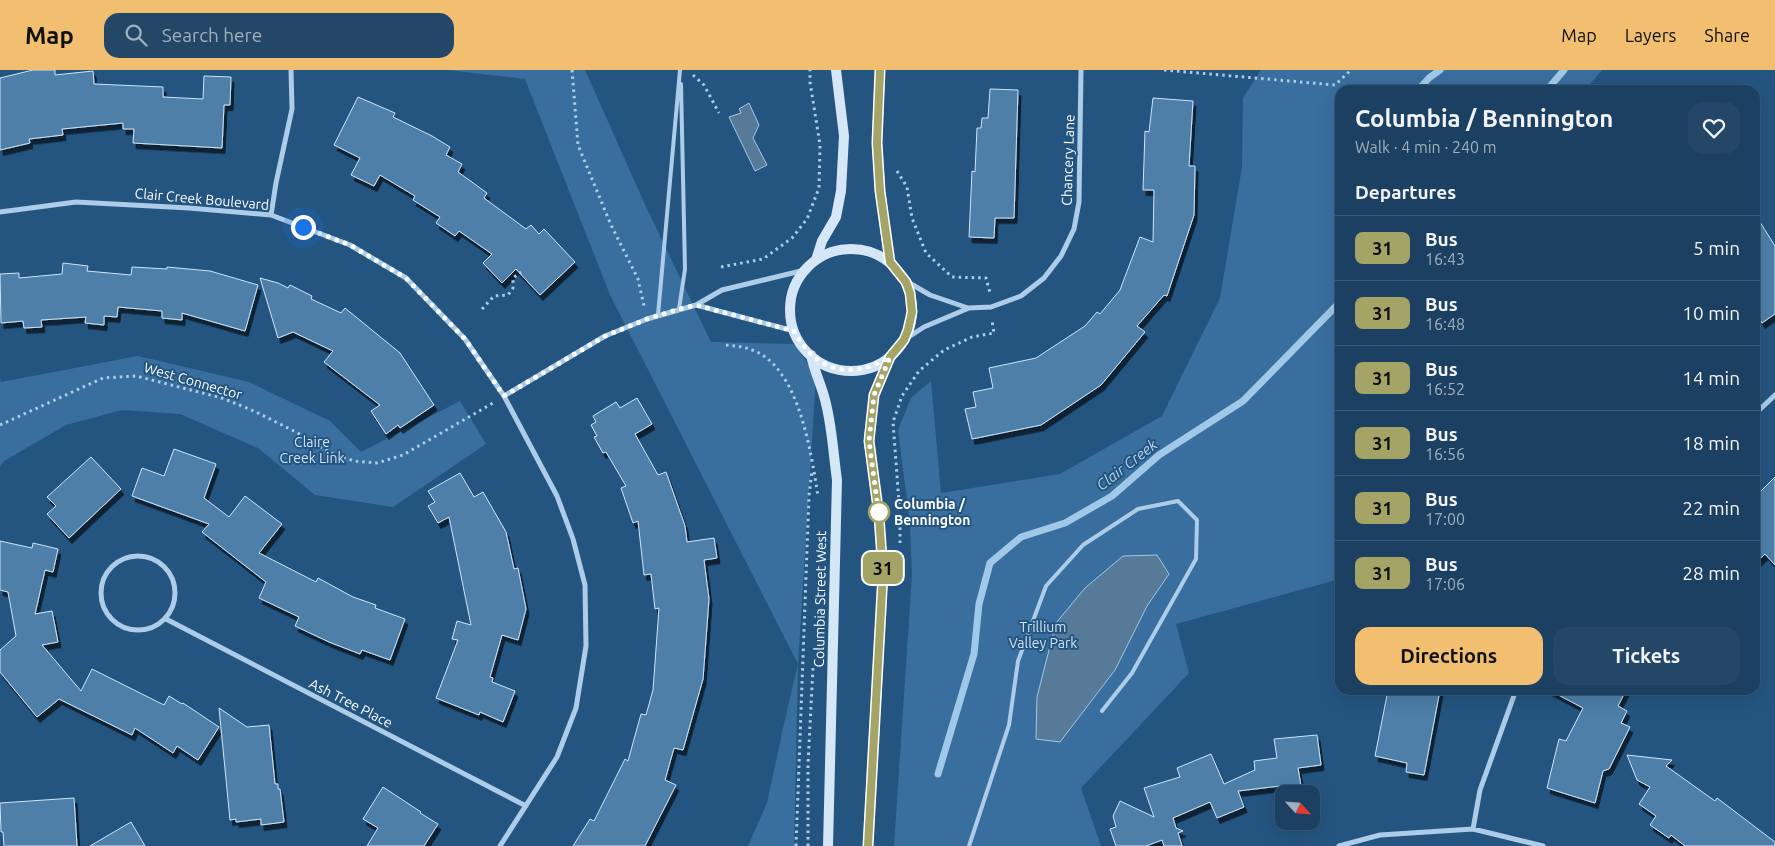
<!DOCTYPE html>
<meta charset="utf-8">
<style>
:root{--surface:#1b4061;--page:#244767;--text:#f1f3f6;--muted:#a0afbd;--line:#395976;--accent:#f1bf6f}
body{margin:0;font-family:Ubuntu,sans-serif;background:var(--page);color:var(--text);height:100vh;display:flex;flex-direction:column;font-size:19px;white-space:nowrap}
*{box-sizing:border-box;margin:0}
p{font-size:16px;color:var(--muted)}
.icon{flex:none;width:28px;height:28px;fill:none;stroke:currentColor;stroke-width:2;stroke-linecap:round;stroke-linejoin:round}
.map{position:relative;flex:1;overflow:hidden}
.side{position:absolute;left:1335px;top:15px;width:425px;height:610px;display:flex;flex-direction:column;background:var(--surface);border-radius:15px;box-shadow:0 5px 20px #0002,0 0 0 1px var(--line)}
.side>*{flex:none}
.badge{padding:0 10px;border-radius:8px;font-size:18px;line-height:32px}
.needle{width:32px;rotate:116deg}
.buttons{position:absolute;left:1275px;top:715px;display:grid;gap:10px}
.buttons a{display:grid;place-items:center;width:45px;height:45px;border-radius:10px;background:var(--surface);box-shadow:0 5px 20px #0002,0 0 0 1px var(--line);font-size:25px}
.you{position:absolute;width:25px;height:25px;margin:-12px;border:4px solid #fff;border-radius:50%;background:#1a73e8;box-shadow:0 0 0 8px #1a73e833}
.map>.badge{position:absolute;translate:-50% -50%;box-shadow:0 0 0 2px #fff}
h2{padding:0 20px;font-size:19px;line-height:45px}
.round{display:grid;place-items:center;flex:none;width:52px;height:52px;border-radius:15px;background:var(--page)}
.headline{display:flex;align-items:center;justify-content:space-between;height:85px;padding:0 20px}
h1{font-size:24px;font-weight:700;line-height:38px}
.cta{display:flex;gap:10px;margin-top:auto;padding:10px 20px}
.cta a{flex:1;height:58px;border-radius:15px;background:var(--accent);color:#111;font-size:20px;font-weight:700;line-height:58px;text-align:center}
.cta a+a{background:var(--page);color:var(--text)}
ul{padding:0;list-style:none}
li{display:flex;align-items:center;gap:15px;height:65px;padding:0 20px;border-top:1px solid var(--line)}
li div{flex:1}
li b{display:block;font-size:19px}
li em{font-style:normal}
li .badge{min-width:55px;font-weight:700;text-align:center}
header{display:flex;align-items:center;gap:30px;box-sizing:border-box;height:70px;padding:0 25px;background:var(--accent);color:#111}
header strong{font-size:24px}
nav{display:flex;gap:28px;margin-inline-start:auto;font-size:18px}
.search{width:350px;height:45px;background:var(--page);display:flex;align-items:center;gap:12px;box-sizing:border-box;padding:0 18px;border-radius:15px;color:var(--muted);font-size:19px}
.map>svg:first-child{display:block}
</style>
<header>
<strong>Map</strong>
<div class="search"><svg class="icon" aria-label="search" viewBox="0 0 24 24"><circle cx="10" cy="10" r="6"/><path d="M15 15l6 6"/></svg>Search here</div>
<nav><a>Map</a><a>Layers</a><a>Share</a></nav>
</header>
<div class="map">
<svg width="1775" height="776" viewBox="0 0 1775 776">
<defs>
<filter id="shadow"><feDropShadow dx="3" dy="5.5" stdDeviation="0" flood-color="#0009"/></filter>
</defs>
<rect width="100%" height="100%" fill="#245581"/>
<!-- green -->
<path fill="#396f9e" d="M 447,0 L 585,0 L 646,137 L 711,272 L 794,274 L 816,306 L 798,595 L 794,776 L 748,776 L 767,733 L 785,649 L 798,594 L 610,225 L 525,9 Z
M 1261,0 L 1602,0 L 1585,20 L 1340,20 L 1340,509 L 1176,554 L 1189,603 L 1081,718 L 1101,776 L 894,776 L 912,505 L 910,454 L 898,360 L 911,328 L 931,311 L 941,423 L 1060,404 L 1162,346 L 1220,228 L 1242,97 L 1243,28 Z
M 138,286 L 249,312 L 330,351 L 361,382 L 460,331 L 486,374 L 393,437 L 315,425 L 258,378 L 180,344 L 122,340 L 66,355 L 4,391 L 0,397 L 0,309 L 1,312 Z"/>
<!-- water -->
<path fill="#577a98" stroke="#a0c8e7" d="M 749,33 L 759,55 L 753,68 L 767,95 L 755,101 L 729,47 L 741,43 L 739,39 Z
M 1157,485 L 1169,504 L 1147,536 L 1115,600 L 1060,672 L 1036,669 L 1037,627 L 1056,553 L 1085,518 L 1123,486 Z"/>
<g fill="none" stroke-linecap="round" stroke-linejoin="round">
<!-- stream -->
<path stroke="#a0c8e7" stroke-width="7" d="M 1418,20 L 1429,8 L 1440,0
M 1547,20 L 1564,0
M 938,704 L 974,584 L 979,534 L 990,493 L 1021,467 L 1065,453 L 1112,426 L 1159,385 L 1243,331 L 1340,232"/>
</g>
<!-- building -->
<path fill="#4d7fa9" stroke="#cfe4f5" filter="url(#shadow)" d="M 33,0 L 55,0 L 55,5 L 93,1 L 94,14 L 163,17 L 163,27 L 203,29 L 204,6 L 231,7 L 230,35 L 224,35 L 222,78 L 133,73 L 134,59 L 123,59 L 123,53 L 62,59 L 63,65 L 29,69 L 30,73 L 0,80 L 0,8 Z
M 990,19 L 1018,20 L 1014,148 L 995,148 L 994,168 L 969,167 L 972,101 L 975,102 L 977,58 L 981,58 L 982,48 L 988,48 Z
M 358,27 L 395,43 L 393,47 L 432,66 L 450,77 L 446,85 L 462,94 L 458,102 L 487,123 L 484,128 L 526,159 L 531,155 L 539,164 L 544,159 L 575,192 L 540,225 L 516,199 L 502,213 L 483,193 L 492,184 L 459,161 L 455,166 L 436,153 L 440,147 L 413,130 L 415,126 L 380,105 L 374,116 L 351,105 L 360,88 L 334,75 Z
M 1153,28 L 1193,31 L 1189,96 L 1195,96 L 1194,145 L 1167,226 L 1164,225 L 1137,256 L 1145,262 L 1101,315 L 1041,355 L 972,369 L 965,339 L 976,337 L 973,322 L 993,318 L 989,298 L 1036,288 L 1085,256 L 1097,242 L 1100,244 L 1120,220 L 1140,167 L 1153,172 L 1154,120 L 1143,120 L 1145,61 L 1149,62 Z
M 1755,144 L 1775,176 L 1775,244 L 1762,253 L 1755,241 Z
M 63,193 L 88,196 L 87,201 L 131,205 L 132,197 L 167,199 L 167,197 L 210,201 L 258,215 L 245,261 L 182,243 L 182,250 L 162,248 L 162,241 L 118,237 L 117,247 L 104,246 L 104,255 L 85,253 L 86,247 L 41,250 L 42,257 L 24,258 L 23,251 L 1,253 L 0,204 L 19,203 L 19,208 L 62,204 Z
M 260,208 L 278,213 L 288,218 L 290,215 L 312,226 L 311,229 L 341,243 L 345,238 L 400,283 L 434,335 L 400,358 L 398,355 L 386,364 L 371,341 L 380,335 L 324,292 L 333,281 L 293,262 L 278,268 Z
M 637,328 L 652,354 L 635,364 L 658,405 L 666,402 L 685,456 L 687,472 L 714,468 L 717,488 L 704,490 L 709,529 L 703,609 L 683,680 L 674,678 L 665,710 L 676,715 L 645,776 L 573,776 L 590,749 L 594,751 L 625,689 L 628,691 L 641,644 L 646,645 L 653,620 L 659,538 L 655,539 L 651,504 L 644,505 L 638,451 L 633,453 L 621,418 L 626,416 L 606,382 L 603,383 L 594,367 L 597,366 L 591,355 L 596,352 L 593,346 L 616,332 L 620,338 Z
M 174,379 L 216,394 L 204,428 L 229,447 L 245,426 L 282,454 L 259,483 L 316,512 L 318,508 L 353,527 L 376,535 L 375,538 L 405,549 L 390,590 L 362,580 L 360,584 L 329,572 L 295,556 L 299,547 L 259,528 L 266,512 L 202,462 L 209,454 L 132,426 L 142,398 L 164,406 Z
M 91,387 L 121,419 L 69,468 L 47,444 L 56,436 L 47,427 Z
M 460,403 L 474,427 L 483,422 L 506,462 L 514,499 L 518,498 L 526,539 L 518,570 L 502,565 L 490,607 L 493,608 L 492,612 L 515,621 L 503,652 L 480,642 L 479,645 L 436,628 L 458,570 L 452,569 L 457,551 L 471,555 L 449,447 L 438,453 L 428,436 L 435,432 L 428,421 Z
M 1775,407 L 1775,495 L 1765,484 L 1755,494 L 1755,427 Z
M 0,471 L 32,478 L 33,473 L 58,479 L 53,502 L 45,500 L 35,544 L 52,541 L 58,572 L 42,575 L 81,621 L 92,599 L 164,635 L 169,626 L 182,634 L 183,633 L 219,657 L 198,690 L 177,676 L 173,683 L 135,658 L 132,665 L 59,629 L 37,647 L 0,602 L 0,580 L 16,566 L 8,522 L 0,520 Z
M 1388,620 L 1440,620 L 1424,705 L 1406,702 L 1407,693 L 1375,686 Z
M 1549,620 L 1626,620 L 1618,636 L 1627,641 L 1621,653 L 1630,657 L 1609,699 L 1603,701 L 1595,733 L 1547,718 L 1559,669 L 1566,671 L 1583,638 Z
M 219,638 L 247,657 L 269,655 L 275,714 L 278,714 L 278,719 L 280,719 L 284,752 L 261,755 L 261,749 L 236,752 L 236,749 L 230,750 Z
M 1317,665 L 1321,695 L 1298,698 L 1301,716 L 1299,716 L 1299,719 L 1281,721 L 1280,716 L 1238,721 L 1244,737 L 1217,748 L 1210,732 L 1173,748 L 1176,758 L 1183,761 L 1178,763 L 1182,776 L 1164,776 L 1162,770 L 1146,776 L 1116,776 L 1110,759 L 1116,757 L 1113,746 L 1120,731 L 1154,747 L 1144,718 L 1180,707 L 1177,698 L 1211,684 L 1224,714 L 1255,700 L 1254,691 L 1277,688 L 1274,669 Z
M 1627,685 L 1672,690 L 1666,696 L 1715,731 L 1717,728 L 1775,772 L 1775,776 L 1685,776 L 1671,765 L 1669,768 L 1650,755 L 1656,746 L 1639,734 L 1650,717 L 1637,710 Z
M 383,717 L 421,742 L 420,743 L 438,754 L 424,776 L 367,776 L 378,758 L 363,749 Z
M 74,728 L 77,776 L 4,776 L 3,762 L 1,762 L 0,733 Z
M 131,752 L 145,776 L 90,776 Z"/>
<g fill="none" stroke-linecap="round" stroke-linejoin="round">
<!-- path -->
<path stroke="#accce7" stroke-width="3" stroke-dasharray="2.5 4" stroke-linecap="butt" d="M 572,0 L 578,75 L 611,155 L 638,209 L 644,236
M 1164,0 L 1335,15 L 1351,0
M 693,5 L 704,15 L 719,43
M 897,101 L 907,117 L 912,148 L 926,183 L 952,207 L 986,208 L 990,223
M 721,197 L 763,189 L 792,168 L 807,149 L 819,118 L 820,75 L 810,12 L 810,0
M 482,239 L 494,226 L 508,225 L 513,218 L 513,208 L 521,202
M 726,275 C 734,276 742,276 749,279 C 799,293 811,383 818,426
M 0,355 L 103,308 L 136,306 L 222,328 L 254,341 L 296,362 L 331,383 L 354,391 L 377,393 L 403,385 L 493,333
M 900,473 L 900,446 L 893,352 L 902,326 L 919,301 L 944,280 L 972,267 L 994,263 L 992,250
M 796,776 L 809,426 L 812,400
M 808,776 L 808,695 L 813,597"/>
<!-- lane -->
<path stroke="#accce7" stroke-width="4" d="M 679,239 L 685,199 L 681,14
M 658,245 L 680,0
M 969,776 L 1009,655 L 1018,591 L 1046,516 L 1083,475 L 1138,439 L 1178,431 L 1197,450 L 1196,489 L 1132,603 L 1102,641"/>
<!-- street -->
<path stroke="#accce7" stroke-width="5" d="M 0,142 L 76,132 L 189,138 L 271,145 L 350,175 L 406,208 L 465,269 L 504,326 L 557,426 L 573,469 L 585,515 L 586,576 L 576,638 L 557,687 L 500,776
M 271,145 L 276,113 L 292,39 L 291,0
M 906,211 L 930,225 L 968,238
M 696,235 L 794,261
M 904,270 L 924,257 L 969,238 L 991,237 L 1021,226 L 1044,208 L 1061,186 L 1074,159 L 1079,132 L 1081,0
M 504,326 L 605,266 L 647,249 L 696,235 L 722,220 L 805,200
M 1755,344 L 1775,325
M101 523a37 37 0 1 1 74 0a37 37 0 1 1-74 0Z
M 166,549 L 526,736
M 1473,759 L 1480,720 L 1516,620
M 1339,776 L 1380,765 L 1473,759 L 1543,776"/>
<!-- secondary -->
<path stroke="#d5e6f6" stroke-width="10" d="M 880,0 L 877,73 L 880,121 L 890,193
M790 240a61 61 0 1 1 122 0a61 61 0 1 1-122 0Z
M 816,190 L 822,171 L 836,147 L 841,121 L 844,66 L 836,0
M 811,285 C 814,300 820,312 824,326 C 832,353 833,382 837,410 L 828,776
M 868,776 L 883,503 L 879,446 L 869,371 L 874,325 L 890,287"/>
</g>
<g fill="none" stroke-linecap="round" stroke-linejoin="round">
<!-- line casing -->
<g stroke="#fff" stroke-width="11">
<path id="line" d="M 868,776 L 883,503 L 879,446 L 869,371 L 874,325 L 890,287 L 904,270 L 908,260 L 912,242 L 910,223 L 906,212 L 890,192 L 880,121 L 877,73 L 880,0"/>
</g>
<!-- line -->
<use href="#line" stroke="#a4a466" stroke-width="8"/>
<!-- walk -->
<path stroke="#fff" stroke-width="5" stroke-dasharray="0 9" d="M 303,157 L 350,175 L 406,208 L 465,269 L 504,326 L 605,266 L 647,249 L 679,239 L 696,235 L 794,261 C 816,302 851,310 890,287 L 874,325 L 869,371 L 879,446 L 879,442"/>
</g>
<!-- markers -->
<circle fill="#fff" stroke="#a4a466" stroke-width="2.5" cx="879" cy="442" r="10"/>
<g text-anchor="middle" stroke-width="4" stroke-linejoin="round" paint-order="stroke">
<!-- street labels -->
<g font-size="14" fill="#fff" stroke="#245581">
<text transform="translate(1068 90) rotate(-88)" y="5">Chancery Lane</text>
<text transform="translate(202 129) rotate(5)" y="5">Clair Creek Boulevard</text>
<text transform="translate(193 311) rotate(16)" y="5">West Connector</text>
<text transform="translate(820 529) rotate(-89)" y="5">Columbia Street West</text>
<text transform="translate(351 633) rotate(27)" y="5">Ash Tree Place</text>
</g>
<!-- park labels -->
<g font-size="14" fill="#cfe4f5" stroke="#245581">
<text x="312" y="377">Claire<tspan x="312" dy="16">Creek Link</tspan></text>
<text x="1043" y="562">Trillium<tspan x="1043" dy="16">Valley Park</tspan></text>
</g>
<!-- stop labels -->
<g font-size="14" font-weight="bold" fill="#fff" stroke="#245581" text-anchor="start">
<text x="894" y="439">Columbia /<tspan x="894" dy="16">Bennington</tspan></text>
</g>
<!-- water labels -->
<g font-size="15" font-style="italic" fill="#b7d5ee" stroke="#245581">
<text transform="translate(1127 395) rotate(-38)" y="5">Clair Creek</text>
</g>
</g>
</svg>
<div class="buttons">
<a><svg class="needle" viewBox="-14 -14 28 28"><path d="M0-13l5 13h-10z" fill="#e53935"/><path d="M0 13l5-13h-10z" fill="#a0afbd"/></svg></a>
</div>
<div class="you" style="left:303px;top:157px"></div>
<b class="badge" style="left:883px;top:498px;background:#a4a466;color:#111">31</b>
<section class="side">
<div class="headline"><div><h1>Columbia / Bennington</h1><p>Walk · 4 min · 240 m</p></div><a class="round"><svg class="icon" aria-label="heart" viewBox="0 0 24 24"><path d="M12 20l-8-8c-3-5 5-10 8-4 3-6 11-1 8 4z"/></svg></a></div>
<h2>Departures</h2>
<ul>
<li><span class="badge" style="background:#a4a466;color:#111">31</span><div><b>Bus</b><p>16:43</p></div><em>5 min</em></li>
<li><span class="badge" style="background:#a4a466;color:#111">31</span><div><b>Bus</b><p>16:48</p></div><em>10 min</em></li>
<li><span class="badge" style="background:#a4a466;color:#111">31</span><div><b>Bus</b><p>16:52</p></div><em>14 min</em></li>
<li><span class="badge" style="background:#a4a466;color:#111">31</span><div><b>Bus</b><p>16:56</p></div><em>18 min</em></li>
<li><span class="badge" style="background:#a4a466;color:#111">31</span><div><b>Bus</b><p>17:00</p></div><em>22 min</em></li>
<li><span class="badge" style="background:#a4a466;color:#111">31</span><div><b>Bus</b><p>17:06</p></div><em>28 min</em></li>
</ul>
<div class="cta"><a>Directions</a><a>Tickets</a></div>
</section>
</div>
